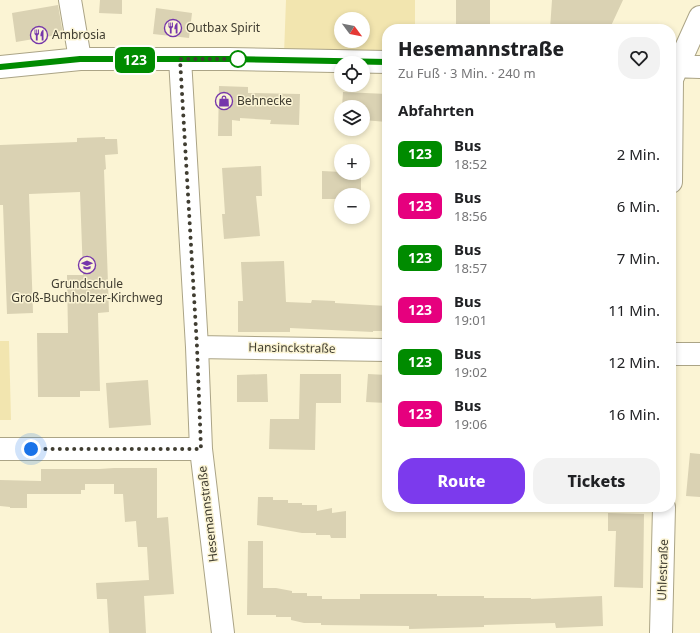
<!DOCTYPE html>
<html lang="de">
<meta charset="utf-8">
<style>
:root{--surface:#fff;--page:#f2f2f2;--text:#202124;--muted:#757577;--accent:#7c3aed}
body{margin:0;font-family:"Noto Sans",sans-serif;background:var(--page);color:var(--text);height:100vh;display:flex;flex-direction:column;font-size:15px;white-space:nowrap}
*{box-sizing:border-box;margin:0}
p{font-size:13px;color:var(--muted)}
.icon{flex:none;width:22px;height:22px;fill:none;stroke:currentColor;stroke-width:2;stroke-linecap:round;stroke-linejoin:round}
.map{position:relative;flex:1;overflow:hidden}
.sheet{position:absolute;left:382px;top:24px;width:294px;height:488px;display:flex;flex-direction:column;background:var(--surface);border-radius:16px;box-shadow:0 2px 6px #0003}
.sheet>*{flex:none}
.badge{padding:0 8px;border-radius:6px;font-size:14px;line-height:26px}
.needle{width:26px;rotate:122deg}
.buttons{position:absolute;left:334px;top:12px;display:grid;gap:8px}
.buttons a{display:grid;place-items:center;width:36px;height:36px;border-radius:50%;background:var(--surface);box-shadow:0 2px 6px #0003;font-size:20px}
.you{position:absolute;width:20px;height:20px;margin:-10px;border:3px solid #fff;border-radius:50%;background:#1a73e8;box-shadow:0 0 0 6px #1a73e833}
.map>.badge{position:absolute;translate:-50% -50%;box-shadow:0 0 0 2px #fff}
h2{padding:0 16px;font-size:15px;line-height:36px}
.round{display:grid;place-items:center;flex:none;width:42px;height:42px;border-radius:16px;background:var(--page)}
.summary{display:flex;align-items:center;justify-content:space-between;height:68px;padding:0 16px}
h1{font-size:19px;font-weight:800;line-height:30px}
.primary-button{display:flex;gap:8px;margin-top:auto;padding:8px 16px}
.primary-button a{flex:1;height:46px;border-radius:16px;background:var(--accent);color:#fff;font-size:16px;font-weight:800;line-height:46px;text-align:center}
.primary-button a+a{background:var(--page);color:var(--text)}
ul{padding:0;list-style:none}
li{display:flex;align-items:center;gap:12px;height:52px;padding:0 16px}
li div{flex:1}
li b{display:block;font-size:15px}
li em{font-style:normal}
li .badge{min-width:44px;font-weight:700;text-align:center}
.map>svg:first-child{display:block}
</style>
<div class="map">
<svg width="700" height="633" viewBox="0 0 700 633">
<rect width="100%" height="100%" fill="#fbf4d4"/>
<!-- green -->
<path fill="#f2e5af" fill-rule="evenodd" d="M 286,0 L 415,0 L 415,29 L 387,29 L 387,54 L 284,54 ZM 341,19 L 363,19 L 363,41 L 341,41 Z
M 0,341 L 9,341 L 11,420 L 0,420 Z"/>
<!-- building -->
<path fill="#dad2b3" d="M 100,0 L 122,0 L 122,14 L 99,13 Z
M 456,0 L 490,0 L 490,29 L 456,29 Z
M 552,0 L 623,0 L 610,28 L 550,29 Z
M 58,5 L 63,34 L 16,42 L 12,13 Z
M 156,8 L 192,13 L 189,38 L 153,34 Z
M 219,86 L 248,87 L 248,93 L 300,94 L 299,125 L 270,124 L 271,120 L 240,118 L 240,121 L 232,120 L 232,136 L 218,136 Z
M 343,92 L 387,94 L 387,122 L 363,120 L 363,107 L 342,107 Z
M 105,137 L 105,139 L 117,139 L 118,154 L 105,155 L 106,169 L 104,170 L 109,312 L 98,313 L 100,391 L 80,391 L 80,397 L 38,397 L 37,333 L 68,333 L 67,275 L 83,275 L 80,192 L 29,194 L 33,313 L 7,314 L 3,205 L 0,205 L 0,145 L 77,142 L 77,138 Z
M 261,166 L 262,196 L 256,196 L 260,236 L 224,239 L 222,214 L 225,214 L 222,168 Z
M 322,171 L 361,173 L 361,195 L 341,195 L 341,199 L 322,199 Z
M 284,261 L 286,302 L 311,303 L 312,300 L 335,301 L 335,303 L 387,306 L 387,331 L 373,331 L 373,332 L 290,328 L 290,332 L 238,332 L 238,301 L 243,301 L 241,262 Z
M 267,374 L 268,402 L 237,402 L 237,375 Z
M 300,374 L 341,374 L 341,403 L 316,403 L 315,450 L 269,449 L 270,419 L 299,419 Z
M 368,374 L 387,375 L 387,403 L 366,402 Z
M 148,380 L 151,425 L 109,428 L 106,383 Z
M 690,453 L 700,454 L 700,497 L 686,496 Z
M 114,468 L 157,468 L 157,518 L 168,517 L 174,594 L 144,596 L 146,633 L 109,633 L 107,599 L 97,599 L 96,583 L 149,580 L 147,547 L 138,547 L 136,521 L 125,522 L 123,494 L 114,494 L 114,484 L 85,484 L 85,490 L 81,490 L 81,494 L 27,494 L 27,508 L 10,508 L 10,507 L 0,506 L 0,480 L 41,481 L 41,469 L 99,469 Z
M 258,497 L 273,497 L 273,500 L 288,500 L 288,503 L 302,503 L 302,505 L 317,505 L 317,511 L 332,508 L 332,513 L 346,511 L 346,538 L 331,538 L 330,535 L 316,535 L 316,533 L 302,533 L 257,525 Z
M 608,513 L 644,514 L 643,588 L 614,587 L 616,531 L 608,531 Z
M 248,541 L 263,541 L 263,588 L 276,588 L 292,591 L 292,593 L 307,593 L 307,596 L 322,596 L 322,599 L 360,599 L 360,594 L 437,594 L 437,596 L 484,596 L 484,598 L 531,598 L 531,599 L 602,596 L 603,626 L 556,628 L 555,623 L 484,625 L 484,627 L 409,629 L 409,626 L 321,625 L 321,623 L 304,623 L 291,620 L 291,617 L 276,617 L 276,615 L 247,615 Z"/>
<g fill="none" stroke-linecap="round" stroke-linejoin="round">
<!-- minor casing -->
<g stroke="#aba486" stroke-width="24">
<path id="minor" d="M 70,0 L 80,59
M 180,59 L 197,347 L 201,449 L 223,633
M 671,66 L 700,67
M 0,67 L 80,59 L 229,59 L 387,62
M 671,182 L 672,79 L 700,17
M 197,347 L 387,350
M 671,354 L 700,354
M 0,449 L 201,449
M 661,633 L 664,507"/>
</g>
<!-- minor -->
<use href="#minor" stroke="#fff" stroke-width="22"/>
</g>
<g fill="none" stroke-linecap="round" stroke-linejoin="round">
<!-- line casing -->
<g stroke="#fff" stroke-width="9">
<path id="line" d="M 0,67 L 80,59 L 229,59 L 387,62"/>
</g>
<!-- line -->
<use href="#line" stroke="#008b00" stroke-width="6"/>
<!-- walk -->
<path stroke="#403d31" stroke-width="4" stroke-dasharray="0 7.2" d="M 31,449 L 201,449 L 197,347 L 180,59 L 238,59"/>
</g>
<!-- icons -->
<defs>
<g id="restaurant-ring" transform="scale(0.9)"><circle r="9.5" fill="#fbf4d4" stroke="#7636ab" stroke-width="1.5"/><path d="M-5-6h1v4h1v-4h1v4h1v-4h1v5L-1.5 .5V6h-2V.5L-5-1ZM5-6V6H3V1.5H1.5Q1.5-4 5-6Z" fill="#7636ab"/></g>
<g id="shop-ring" transform="scale(0.9)"><circle r="9.5" fill="#fbf4d4" stroke="#7636ab" stroke-width="1.5"/><path d="M-5-2.5h2.3a2.7 3.5 0 0 1 5.4 0H5L5.5 6h-11ZM-1.5-2.5h3a1.5 2.3 0 0 0-3 0Z" fill="#7636ab"/></g>
<g id="school-ring" transform="scale(0.9)"><circle r="9.5" fill="#fbf4d4" stroke="#7636ab" stroke-width="1.5"/><path d="M0-5L7-2L0 1L-7-2ZM-4 1L0 2.5L4 1V4Q0 6-4 4Z" fill="#7636ab"/></g>
</defs>
<g fill-rule="evenodd">
<use href="#restaurant-ring" x="173" y="28"/>
<use href="#restaurant-ring" x="39" y="35"/>
<use href="#shop-ring" x="224" y="101"/>
<use href="#school-ring" x="87" y="265"/>
</g>
<!-- markers -->
<circle fill="#fff" stroke="#008b00" stroke-width="2" cx="238" cy="59" r="8"/>
<g text-anchor="middle" stroke-width="3" stroke-linejoin="round" paint-order="stroke">
<!-- poi labels -->
<g font-size="12" fill="#403d31" stroke="#fbf4d4" text-anchor="start">
<text x="186" y="32">Outbax Spirit</text>
<text x="52" y="39">Ambrosia</text>
<text x="237" y="105">Behnecke</text>
<text x="87" y="288" text-anchor="middle">Grundschule<tspan x="87" dy="14">Groß-Buchholzer-Kirchweg</tspan></text>
</g>
<!-- street labels -->
<g font-size="12" fill="#403d31" stroke="#fbf4d4">
<text transform="translate(292 348) rotate(1)" y="4">Hansinckstraße</text>
<text transform="translate(208 514) rotate(-97)" y="4">Hesemannstraße</text>
<text transform="translate(663 570) rotate(-88)" y="4">Uhlestraße</text>
</g>
</g>
</svg>
<div class="buttons">
<a><svg class="needle" viewBox="-14 -14 28 28"><path d="M0-13l5 13h-10z" fill="#e53935"/><path d="M0 13l5-13h-10z" fill="#757577"/></svg></a>
<a><svg class="icon" aria-label="locate" viewBox="0 0 24 24"><circle cx="12" cy="12" r="6"/><path d="M12 2v4M12 18v4M2 12h4M18 12h4"/></svg></a>
<a><svg class="icon" aria-label="layers" viewBox="0 0 24 24"><path d="M12 4l9 5-9 5-9-5zM3 14l9 5 9-5"/></svg></a>
<a>+</a>
<a>−</a>
</div>
<div class="you" style="left:31px;top:449px"></div>
<b class="badge" style="left:135px;top:60px;background:#008b00;color:#fff">123</b>
<section class="sheet">
<div class="summary"><div><h1>Hesemannstraße</h1><p>Zu Fuß · 3 Min. · 240 m</p></div><a class="round"><svg class="icon" aria-label="heart" viewBox="0 0 24 24"><path d="M12 20l-8-8c-3-5 5-10 8-4 3-6 11-1 8 4z"/></svg></a></div>
<h2>Abfahrten</h2>
<ul>
<li><span class="badge" style="background:#008b00;color:#fff">123</span><div><b>Bus</b><p>18:52</p></div><em>2 Min.</em></li>
<li><span class="badge" style="background:#e6007e;color:#fff">123</span><div><b>Bus</b><p>18:56</p></div><em>6 Min.</em></li>
<li><span class="badge" style="background:#008b00;color:#fff">123</span><div><b>Bus</b><p>18:57</p></div><em>7 Min.</em></li>
<li><span class="badge" style="background:#e6007e;color:#fff">123</span><div><b>Bus</b><p>19:01</p></div><em>11 Min.</em></li>
<li><span class="badge" style="background:#008b00;color:#fff">123</span><div><b>Bus</b><p>19:02</p></div><em>12 Min.</em></li>
<li><span class="badge" style="background:#e6007e;color:#fff">123</span><div><b>Bus</b><p>19:06</p></div><em>16 Min.</em></li>
</ul>
<div class="primary-button"><a>Route</a><a>Tickets</a></div>
</section>
</div>
